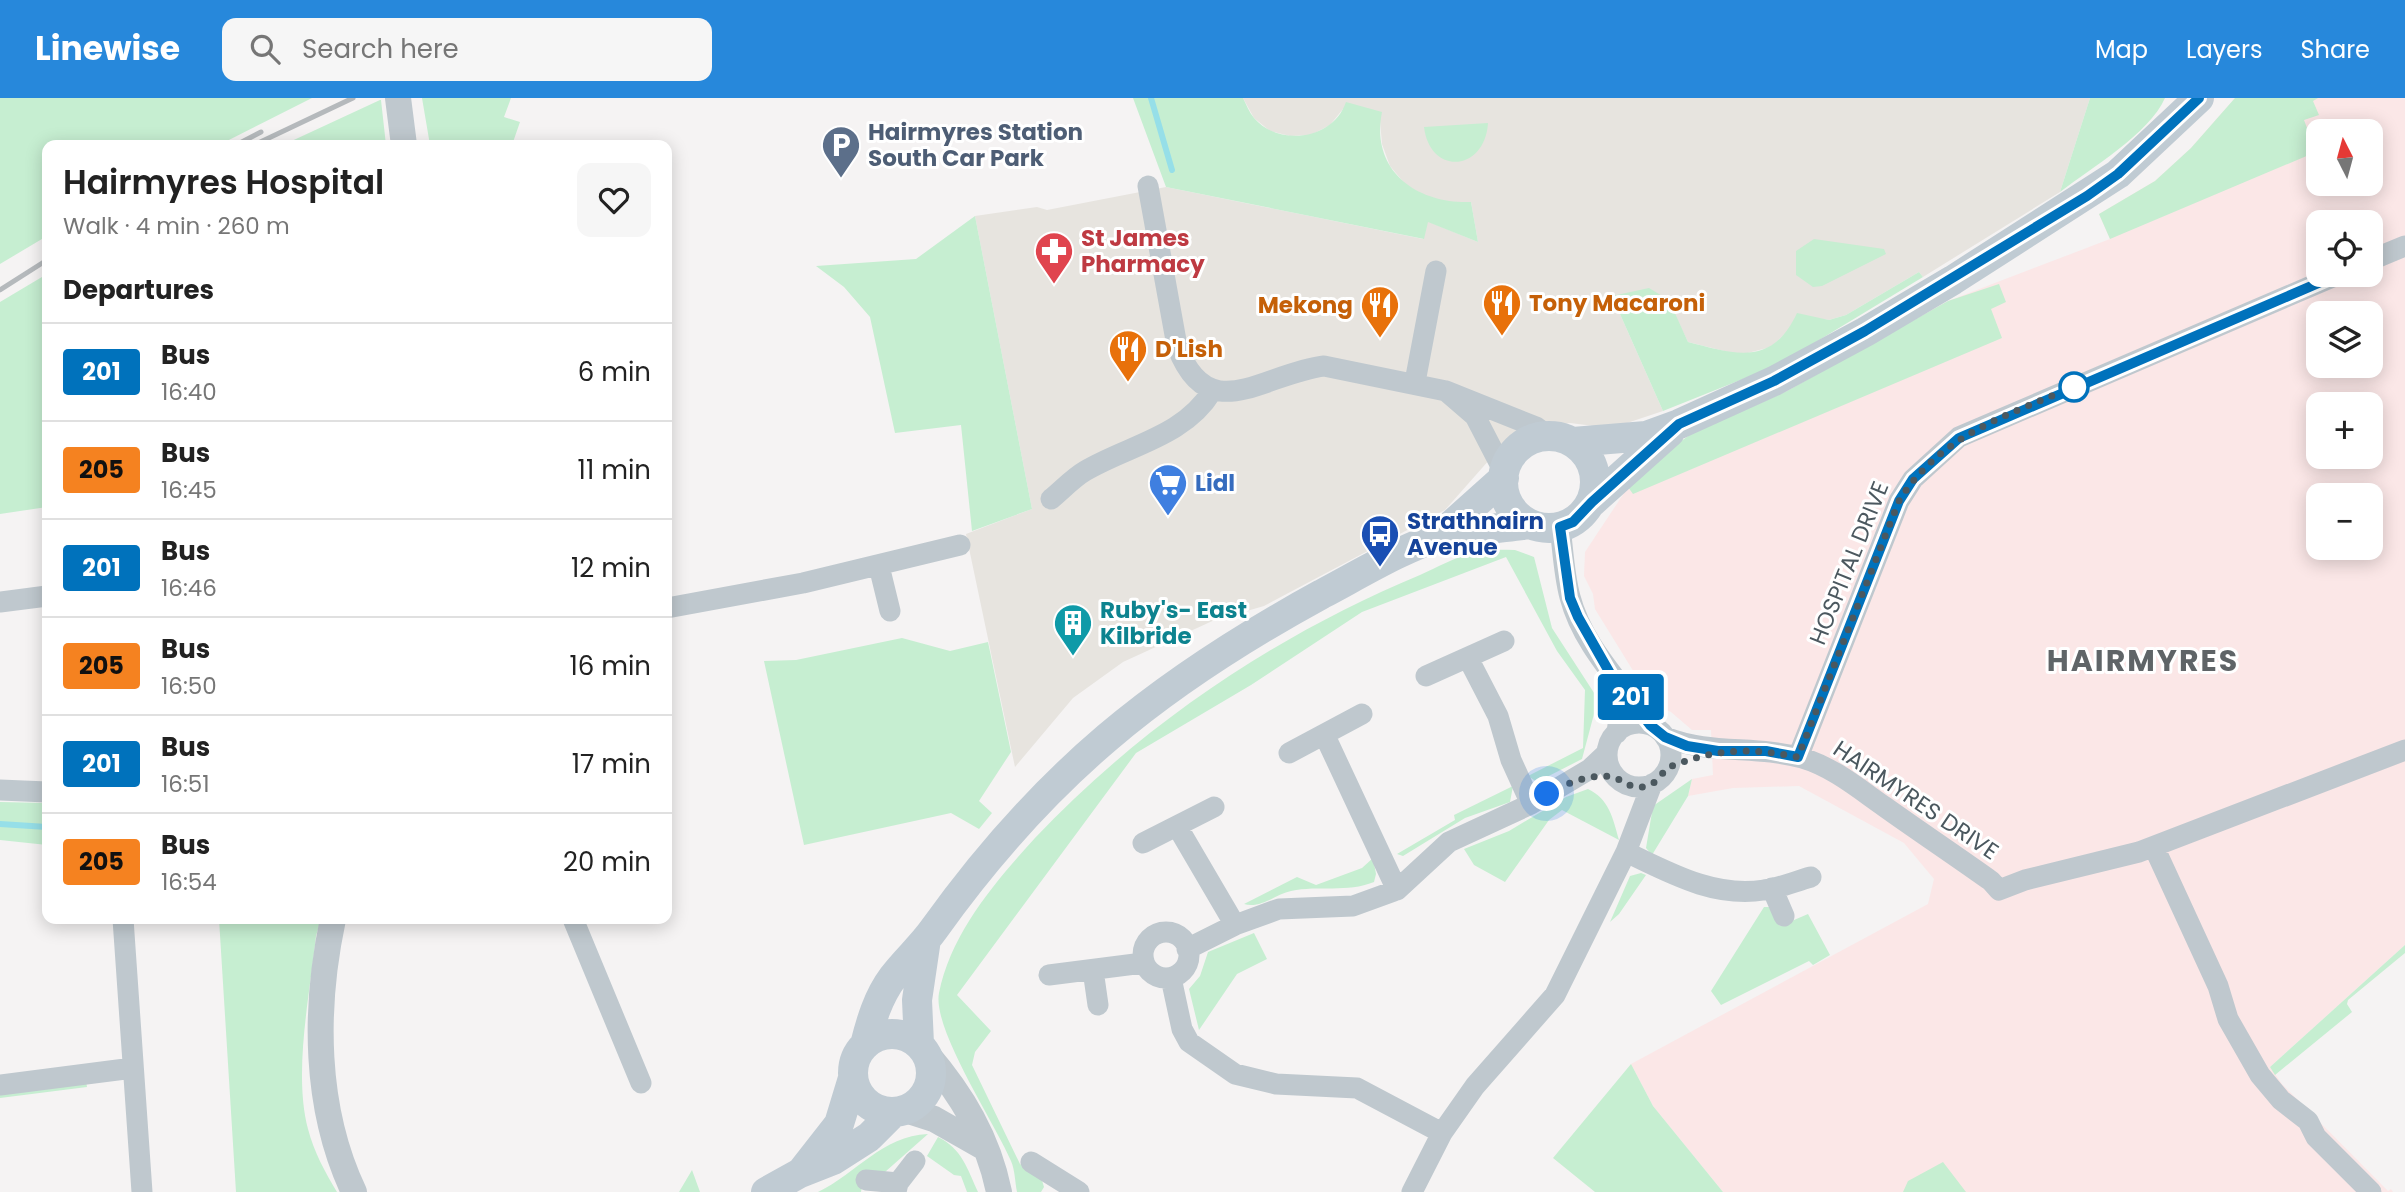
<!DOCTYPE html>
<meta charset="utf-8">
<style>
:root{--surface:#fff;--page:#f6f6f6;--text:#222;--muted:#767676;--line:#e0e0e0;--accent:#2788db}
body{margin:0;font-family:Poppins,sans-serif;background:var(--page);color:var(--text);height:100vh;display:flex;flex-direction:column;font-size:26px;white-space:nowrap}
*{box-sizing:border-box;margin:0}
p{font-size:23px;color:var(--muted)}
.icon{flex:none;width:38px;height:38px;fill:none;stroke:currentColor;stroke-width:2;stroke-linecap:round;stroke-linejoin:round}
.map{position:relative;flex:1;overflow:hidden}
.details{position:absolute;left:42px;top:42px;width:630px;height:784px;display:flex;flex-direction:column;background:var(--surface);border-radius:14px;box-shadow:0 4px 18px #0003}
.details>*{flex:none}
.badge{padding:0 14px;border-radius:5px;font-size:24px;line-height:46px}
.needle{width:46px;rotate:354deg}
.fabs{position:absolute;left:2306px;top:21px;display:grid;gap:14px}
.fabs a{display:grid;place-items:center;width:77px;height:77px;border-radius:14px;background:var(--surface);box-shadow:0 4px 18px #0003;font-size:35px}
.you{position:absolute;width:35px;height:35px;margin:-18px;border:5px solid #fff;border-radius:50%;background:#1a73e8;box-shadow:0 0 0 10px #1a73e833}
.map>.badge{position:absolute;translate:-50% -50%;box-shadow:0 0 0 4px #fff}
h2{padding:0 21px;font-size:26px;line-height:63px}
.round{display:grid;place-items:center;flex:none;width:74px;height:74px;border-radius:14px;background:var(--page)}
.head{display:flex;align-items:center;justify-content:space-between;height:119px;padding:0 21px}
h1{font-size:33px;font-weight:600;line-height:52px}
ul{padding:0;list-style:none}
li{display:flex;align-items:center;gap:21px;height:98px;padding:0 21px;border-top:2px solid var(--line)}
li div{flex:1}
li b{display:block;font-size:26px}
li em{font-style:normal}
li .badge{min-width:77px;font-weight:700;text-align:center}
header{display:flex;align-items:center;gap:42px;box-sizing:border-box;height:98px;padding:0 35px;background:var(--accent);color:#fff}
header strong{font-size:33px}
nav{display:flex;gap:38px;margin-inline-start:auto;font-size:24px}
.search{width:490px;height:63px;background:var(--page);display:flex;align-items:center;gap:18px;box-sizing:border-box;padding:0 24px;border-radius:14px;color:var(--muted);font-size:26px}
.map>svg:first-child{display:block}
</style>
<header>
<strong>Linewise</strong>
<div class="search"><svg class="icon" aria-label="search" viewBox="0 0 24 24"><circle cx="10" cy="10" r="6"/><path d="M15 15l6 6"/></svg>Search here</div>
<nav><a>Map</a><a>Layers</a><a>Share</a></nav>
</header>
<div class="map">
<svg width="2405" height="1094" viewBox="0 0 2405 1094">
<rect width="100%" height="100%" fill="#f5f3f3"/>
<!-- commercial -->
<path fill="#e7e4df" d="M 1243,0 L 2090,0 L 2060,94 L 1923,179 L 1919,174 L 1846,217 L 1829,222 L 1815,220 L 1790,231 L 1771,249 L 1740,257 L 1688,244 L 1668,202 L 1612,198 L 1663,313 L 1627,325 L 1602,329 L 1570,325 L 1524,332 L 1490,361 L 1445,412 L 1264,508 L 1233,517 L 1232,514 L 1123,564 L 1073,600 L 1015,669 L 966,436 L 1032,411 L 975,118 L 1037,109 L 1047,112 L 1166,89 L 1423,141 L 1427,123 L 1478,144 L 1471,104 L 1447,105 L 1425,99 L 1405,86 L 1390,68 L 1382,46 L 1380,23 L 1343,11 L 1330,27 L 1311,37 L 1290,38 L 1270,33 L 1254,20 Z"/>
<!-- medical -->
<path fill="#fbe7e7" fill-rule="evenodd" d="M 2235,0 L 2405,0 L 2405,847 L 2270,969 L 2282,986 L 2388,1093 L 2391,1091 L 2393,1094 L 1723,1094 L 1653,1008 L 1631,966 L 1928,806 L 1934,781 L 1904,745 L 1799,688 L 1733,690 L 1688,698 L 1692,681 L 1713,677 L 1711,632 L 1692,632 L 1671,614 L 1653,605 L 1595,511 L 1593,496 L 1584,478 L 1585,454 L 1628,389 L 1691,336 L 1787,293 L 1948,203 L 2110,141 L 2099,116 L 2155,83 L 2191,50 ZM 2319,33 L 2371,33 L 2371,86 L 2319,86 ZM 2319,124 L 2371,124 L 2371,177 L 2319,177 ZM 2319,215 L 2371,215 L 2371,268 L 2319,268 ZM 2319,306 L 2371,306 L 2371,359 L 2319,359 ZM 2319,397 L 2371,397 L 2371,450 L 2319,450 Z"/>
<!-- green -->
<path fill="#c6eed1" d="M 0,0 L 312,0 L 219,47 L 47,47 L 47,138 L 0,166 Z
M 422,0 L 511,0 L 504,19 L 520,24 L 512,47 L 430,47 Z
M 1133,0 L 1243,0 C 1246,6 1249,14 1254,20 C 1279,49 1333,42 1346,4 L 1382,14 C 1370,73 1417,106 1471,104 L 1478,144 L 1428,124 L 1424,141 L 1166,89 Z
M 2090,0 L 2165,0 C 2149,36 2091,70 2060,94 Z
M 2235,0 L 2318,0 L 2313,3 L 2319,17 L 2304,22 L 2316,54 L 2110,141 L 2099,116 L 2155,83 L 2191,50 Z
M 381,2 L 386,47 L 283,47 L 380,2 Z
M 1488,25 C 1485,74 1430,78 1424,29 Z
M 975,118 L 1032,411 L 972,433 L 961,327 L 895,335 L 870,219 L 844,189 L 816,168 L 916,161 Z
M 1814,141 L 1884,151 L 1886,156 L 1822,188 L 1813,189 L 1796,177 L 1796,153 Z
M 1919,174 L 1923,179 L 1778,267 L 1663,313 L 1612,198 L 1649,190 L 1669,202 L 1688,244 C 1735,256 1772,269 1797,215 L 1829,222 L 1846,217 Z
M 47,176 L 47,409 L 0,416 L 0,204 Z
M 1999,186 L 2006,204 L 1991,211 L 2002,240 L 1633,396 L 1628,389 L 1660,358 L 1691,336 L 1787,293 L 1948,203 Z
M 1515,452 L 1534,459 L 1552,530 L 1598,601 L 1582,661 L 1537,684 L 1528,678 L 1583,650 L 1585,592 L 1557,553 L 1506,459 L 1362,514 L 1251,587 L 1136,655 L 957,897 L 991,933 L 975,954 L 972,967 L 1020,1066 L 1041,1079 L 1044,1089 L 1041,1094 L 1017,1094 C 1015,1084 1015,1072 1011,1063 C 995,1025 932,931 939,895 C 951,835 995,784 1035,740 C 1143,626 1276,537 1420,477 C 1437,469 1455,460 1473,454 C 1486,451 1502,452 1515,452 Z
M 902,540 L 950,553 L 988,544 L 1011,654 L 979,703 L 992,715 L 979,731 L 951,715 L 804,747 L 764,563 L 796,562 Z
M 1692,681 L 1688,698 L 1652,757 L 1646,750 L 1653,708 Z
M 1513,688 L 1510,704 L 1465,720 L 1403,758 L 1397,756 L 1455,722 L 1454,717 Z
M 1588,691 C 1609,701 1613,720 1619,742 L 1562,712 L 1549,722 L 1505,784 L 1474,767 L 1464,751 L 1509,733 L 1566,699 Z
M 0,704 L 47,705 L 47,747 L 0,742 Z
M 1373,760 L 1376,776 L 1374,784 C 1347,795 1319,787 1291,793 C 1276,796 1261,811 1244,806 L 1297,779 L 1316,787 L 1362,770 Z
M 1641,775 L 1646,777 L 1619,816 L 1610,824 L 1630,778 Z
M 1764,809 L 1769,809 L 1780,828 L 1808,816 L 1830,857 L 1813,867 L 1809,863 L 1721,907 L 1711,893 Z
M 219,821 L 321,821 L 316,838 C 310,897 293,974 308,1031 C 314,1054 325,1074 337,1094 L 236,1094 Z
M 1254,835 L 1267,861 L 1237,876 L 1199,932 L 1189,891 L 1200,878 L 1208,854 Z
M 2405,847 L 2405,855 L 2348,902 L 2347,906 L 2352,914 L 2275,977 L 2270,969 Z
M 1631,966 L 1653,1008 L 1723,1094 L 1595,1094 L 1553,1060 Z
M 86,983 L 87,989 L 0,1000 L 0,993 Z
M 928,1036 L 885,1074 L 864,1074 L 861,1094 L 818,1094 C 857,1075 882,1038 928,1036 Z
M 938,1039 C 962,1051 967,1070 978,1094 L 967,1094 L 961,1078 L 954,1077 L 927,1058 Z
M 1943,1064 L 1966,1094 L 1903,1094 L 1908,1083 Z
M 692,1072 L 700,1094 L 679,1094 Z"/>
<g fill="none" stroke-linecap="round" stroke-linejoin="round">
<!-- stream -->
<path stroke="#96dfe8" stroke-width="6" d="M 1151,0 L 1172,72
M 0,726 L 47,729"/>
<!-- minor -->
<path stroke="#bfc8ce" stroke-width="21" d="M 1148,88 L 1177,248 C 1208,332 1264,275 1324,268 L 1446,293
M 2371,162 L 2405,148
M 1415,284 L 1436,173
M 1504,374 L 1475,318 L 1446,293 L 1536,329 L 1548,338
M 1051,401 C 1062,392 1073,380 1085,373 C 1129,347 1184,339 1212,293
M 1560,429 C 1563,452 1564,477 1570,499 C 1583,549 1623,586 1650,627
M 879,468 L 890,513
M 0,504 L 47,498
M 667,510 L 803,485 L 960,447
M 1468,560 L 1498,618 L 1511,662 L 1531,706
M 1426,578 L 1504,543
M 1611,579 L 1619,619 L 1617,635
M1607 657a32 32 0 1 1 64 0a32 32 0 1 1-64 0Z
M 1325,638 L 1397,792
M 1665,639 C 1710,657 1756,647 1802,660 C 1833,669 1859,691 1885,709 C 1920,734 1956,758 1991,783 L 1999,792 L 2025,782 L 2139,754 L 2405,652
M 1289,655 L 1362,616
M 1798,659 L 1899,403 L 1913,381 L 1959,339 L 2337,177
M 0,692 L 47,694
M 1177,728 L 1235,827
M 1143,745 L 1214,709
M 2154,749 L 2218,888 L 2228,921 L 2260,977 L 2281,1002 L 2308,1023 L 2316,1039 L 2371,1094
M 1626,754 C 1670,775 1714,800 1764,792 C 1780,790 1796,783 1811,779
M 1772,790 L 1784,818
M 123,821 L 142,1094
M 573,821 L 641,985
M1143 857a23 23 0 1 1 46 0a23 23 0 1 1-46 0Z
M 1187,851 L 1235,827 L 1279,811 L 1353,808 L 1397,792 L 1449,744 L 1531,706 L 1590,671 L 1607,655
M 1093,872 L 1098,907
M 1049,877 L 1143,865
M 1171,880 L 1182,931 L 1189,944 L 1235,976 L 1276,986 L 1357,990 L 1442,1035
M 0,987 L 133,970
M 1031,1064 L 1079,1094
M 866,1082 L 898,1085
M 896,1094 L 898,1085 L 915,1063
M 1412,1094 L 1442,1035 L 1475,988 L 1555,897 L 1626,754 L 1652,686"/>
<!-- tertiary -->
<path stroke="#bfc8ce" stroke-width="26" d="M 398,0 L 404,47
M 333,821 C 314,910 314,1010 354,1094
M 927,956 C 962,997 988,1040 999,1094
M 906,1012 L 934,1021 L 985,1050"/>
<!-- secondary -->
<path stroke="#c0cbd3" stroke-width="30" d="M1503 384a46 46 0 1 1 92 0a46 46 0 1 1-92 0Z
M 1573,344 L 1646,338 L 1679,326 L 1774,283 L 1865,234 L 1953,182 L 2118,76 L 2199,0
M 1592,404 L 1670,334
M 1438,439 L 1504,380
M853 975a39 39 0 1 1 78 0a39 39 0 1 1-78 0Z
M 919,946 L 917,902 L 926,841
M 865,947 C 871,923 878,899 893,879 C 906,862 922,848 934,831 C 1044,677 1157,586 1322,496 C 1353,480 1409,446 1441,439 C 1470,432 1500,430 1530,426
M 803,1072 L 839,1026 L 853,980
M 766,1094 L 800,1075 L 833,1062 L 869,1039 L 894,1014"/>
<!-- rail -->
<path stroke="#b5b9bc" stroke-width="5" d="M 236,47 L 261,34
M 254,47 L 353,0
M 0,192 L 47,162"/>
</g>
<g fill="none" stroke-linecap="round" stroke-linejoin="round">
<!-- line casing -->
<g stroke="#fff" stroke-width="16">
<path id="line" d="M 2199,0 L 2118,76 L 2087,98 L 1865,233 L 1774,283 L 1679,326 L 1592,404 L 1573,424 L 1560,429 L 1570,500 L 1578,519 L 1611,577 L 1650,627 L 1665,639 L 1687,648 L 1718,653 L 1766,653 L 1798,659 L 1899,403 L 1913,381 L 1959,340 L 2337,177"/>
</g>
<!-- line -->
<use href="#line" stroke="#0072bc" stroke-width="10"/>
<!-- walk -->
<path stroke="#4b585f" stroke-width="7" stroke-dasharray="0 12.6" d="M 1547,696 C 1564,686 1599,672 1618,681 C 1627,686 1633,690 1643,689 C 1659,687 1661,672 1672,668 C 1717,650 1752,650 1798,659 L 1899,403 C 1941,335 2011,316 2081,286 L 2074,289"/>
</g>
<!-- icons -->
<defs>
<g id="parking-pin" transform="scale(2.0125)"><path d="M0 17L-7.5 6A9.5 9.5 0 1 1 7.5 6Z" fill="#5c6f8a" stroke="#fff"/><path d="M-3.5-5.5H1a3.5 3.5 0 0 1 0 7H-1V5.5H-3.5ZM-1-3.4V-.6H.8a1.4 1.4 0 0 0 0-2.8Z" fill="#fff"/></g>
<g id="pharmacy-pin" transform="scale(2.0125)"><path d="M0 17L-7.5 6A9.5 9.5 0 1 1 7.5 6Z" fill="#e0444e" stroke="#fff"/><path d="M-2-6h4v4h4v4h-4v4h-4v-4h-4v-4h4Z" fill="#fff"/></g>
<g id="restaurant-pin" transform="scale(2.0125)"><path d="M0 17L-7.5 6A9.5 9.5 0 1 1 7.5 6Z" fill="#e8710a" stroke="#fff"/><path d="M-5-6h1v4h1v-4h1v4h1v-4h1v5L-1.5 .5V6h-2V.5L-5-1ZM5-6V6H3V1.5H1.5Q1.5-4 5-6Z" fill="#fff"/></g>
<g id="supermarket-pin" transform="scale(2.0125)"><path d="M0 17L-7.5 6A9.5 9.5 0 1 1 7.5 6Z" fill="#3f7fe0" stroke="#fff"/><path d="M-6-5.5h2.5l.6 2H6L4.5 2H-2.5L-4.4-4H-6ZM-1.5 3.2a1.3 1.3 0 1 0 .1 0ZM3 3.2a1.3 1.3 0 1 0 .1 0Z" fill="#fff"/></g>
<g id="bus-pin" transform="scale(2.0125)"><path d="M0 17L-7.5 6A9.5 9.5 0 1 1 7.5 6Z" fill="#1a4fb4" stroke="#fff"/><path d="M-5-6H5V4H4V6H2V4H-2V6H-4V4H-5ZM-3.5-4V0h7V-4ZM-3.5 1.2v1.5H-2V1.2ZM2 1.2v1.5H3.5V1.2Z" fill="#fff"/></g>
<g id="building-pin" transform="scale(2.0125)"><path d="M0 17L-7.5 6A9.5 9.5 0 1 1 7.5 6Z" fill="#0f9aa8" stroke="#fff"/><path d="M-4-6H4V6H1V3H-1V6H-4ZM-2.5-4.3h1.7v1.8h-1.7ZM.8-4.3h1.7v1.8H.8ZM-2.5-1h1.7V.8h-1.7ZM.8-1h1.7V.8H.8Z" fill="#fff"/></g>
</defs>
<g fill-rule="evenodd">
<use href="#parking-pin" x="841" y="47"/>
<use href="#pharmacy-pin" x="1054" y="153"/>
<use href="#restaurant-pin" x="1502" y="205"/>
<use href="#restaurant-pin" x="1380" y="207"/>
<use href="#restaurant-pin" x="1128" y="251"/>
<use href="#supermarket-pin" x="1168" y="385"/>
<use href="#bus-pin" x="1380" y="436"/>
<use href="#building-pin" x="1073" y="525"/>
</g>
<!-- markers -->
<circle fill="#fff" stroke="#0072bc" stroke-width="3.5" cx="2074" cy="289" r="14"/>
<g text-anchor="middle" stroke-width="6" stroke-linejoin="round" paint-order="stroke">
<!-- service labels -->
<g font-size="23" font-weight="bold" fill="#4e5e75" stroke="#fff" text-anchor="start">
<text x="868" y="42">Hairmyres Station<tspan x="868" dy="26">South Car Park</tspan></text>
</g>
<!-- health labels -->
<g font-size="23" font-weight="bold" fill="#be3a42" stroke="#fff" text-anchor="start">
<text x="1081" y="148">St James<tspan x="1081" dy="26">Pharmacy</tspan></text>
</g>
<!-- food labels -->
<g font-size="23" font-weight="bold" fill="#c56008" stroke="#fff" text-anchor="start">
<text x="1529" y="213">Tony Macaroni</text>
<text x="1353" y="215" text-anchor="end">Mekong</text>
<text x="1155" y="259">D'Lish</text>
</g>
<!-- shop labels -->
<g font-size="23" font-weight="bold" fill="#366cbe" stroke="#fff" text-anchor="start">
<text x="1195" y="393">Lidl</text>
</g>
<!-- transit labels -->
<g font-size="23" font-weight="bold" fill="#164399" stroke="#fff" text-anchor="start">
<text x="1407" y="431">Strathnairn<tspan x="1407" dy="26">Avenue</tspan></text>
</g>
<!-- street labels -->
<g font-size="23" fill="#4b585f" stroke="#fff">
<text transform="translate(1849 465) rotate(-68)" y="8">HOSPITAL DRIVE</text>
<text transform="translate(1916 702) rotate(34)" y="8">HAIRMYRES DRIVE</text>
</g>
<!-- culture labels -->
<g font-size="23" font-weight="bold" fill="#0d838f" stroke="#fff" text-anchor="start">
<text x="1100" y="520">Ruby's- East<tspan x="1100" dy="26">Kilbride</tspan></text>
</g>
<!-- district labels -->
<g font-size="30" font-weight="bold" letter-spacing="2" fill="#5f6467" stroke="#fff">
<text x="2143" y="573">HAIRMYRES</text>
</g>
</g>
</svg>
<div class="fabs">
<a><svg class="needle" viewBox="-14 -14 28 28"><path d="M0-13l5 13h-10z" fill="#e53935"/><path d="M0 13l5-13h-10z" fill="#767676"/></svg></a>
<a><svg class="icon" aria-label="locate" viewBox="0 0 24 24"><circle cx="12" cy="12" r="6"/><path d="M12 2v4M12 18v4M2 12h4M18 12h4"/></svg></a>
<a><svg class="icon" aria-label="layers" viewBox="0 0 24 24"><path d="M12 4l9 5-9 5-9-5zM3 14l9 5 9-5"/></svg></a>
<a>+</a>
<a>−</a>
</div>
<div class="you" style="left:1547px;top:696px"></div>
<b class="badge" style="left:1631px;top:599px;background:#0072bc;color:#fff">201</b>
<section class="details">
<div class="head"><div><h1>Hairmyres Hospital</h1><p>Walk · 4 min · 260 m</p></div><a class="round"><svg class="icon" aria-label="heart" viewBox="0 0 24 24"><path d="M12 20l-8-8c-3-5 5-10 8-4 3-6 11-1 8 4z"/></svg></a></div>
<h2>Departures</h2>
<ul>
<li><span class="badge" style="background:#0072bc;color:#fff">201</span><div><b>Bus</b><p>16:40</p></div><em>6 min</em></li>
<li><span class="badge" style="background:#f58220;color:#111">205</span><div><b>Bus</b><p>16:45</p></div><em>11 min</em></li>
<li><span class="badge" style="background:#0072bc;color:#fff">201</span><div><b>Bus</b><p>16:46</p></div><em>12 min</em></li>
<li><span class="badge" style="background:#f58220;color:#111">205</span><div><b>Bus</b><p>16:50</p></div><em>16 min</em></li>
<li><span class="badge" style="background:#0072bc;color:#fff">201</span><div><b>Bus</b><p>16:51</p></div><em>17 min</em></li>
<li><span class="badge" style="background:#f58220;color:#111">205</span><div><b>Bus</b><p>16:54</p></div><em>20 min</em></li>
</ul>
</section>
</div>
